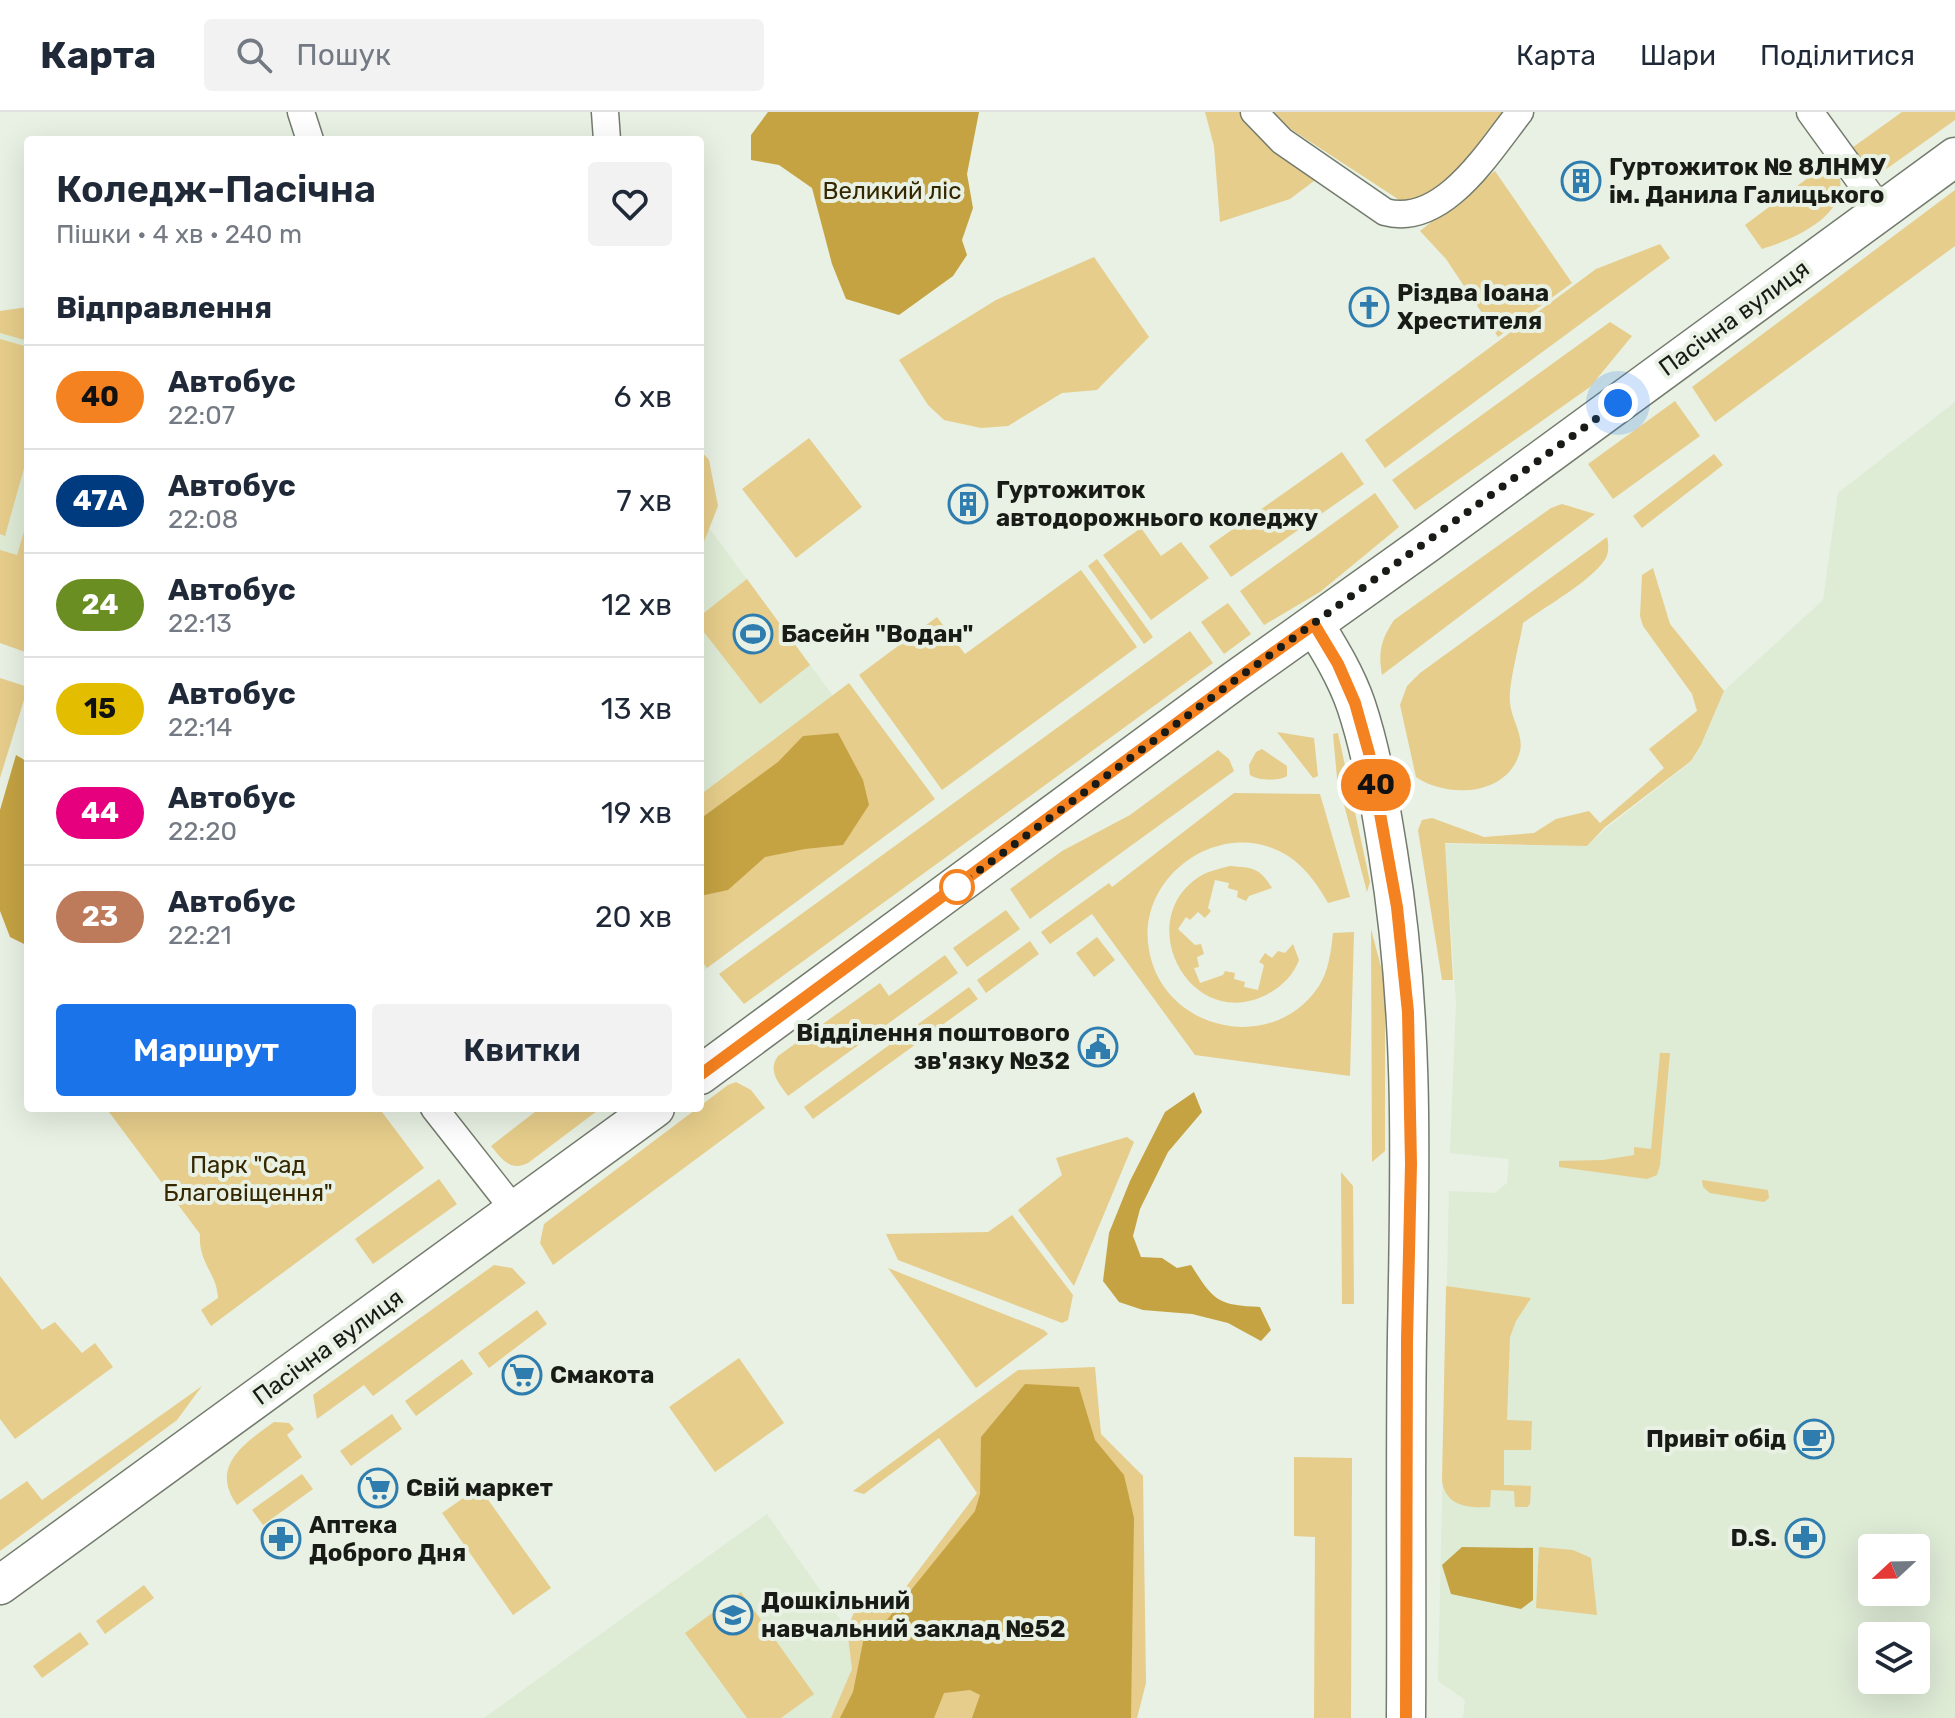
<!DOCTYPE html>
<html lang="uk">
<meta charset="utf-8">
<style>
:root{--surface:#fff;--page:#f2f2f3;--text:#1f2937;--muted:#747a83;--line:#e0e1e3;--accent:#1a73e8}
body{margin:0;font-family:Rubik,sans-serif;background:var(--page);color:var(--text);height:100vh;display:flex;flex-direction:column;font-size:30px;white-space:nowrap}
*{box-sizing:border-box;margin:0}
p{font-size:26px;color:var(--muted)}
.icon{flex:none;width:44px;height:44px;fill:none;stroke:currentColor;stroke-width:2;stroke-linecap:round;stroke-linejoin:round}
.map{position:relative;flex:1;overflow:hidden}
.drawer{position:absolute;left:24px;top:24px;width:680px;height:976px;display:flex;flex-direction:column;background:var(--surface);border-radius:8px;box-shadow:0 8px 32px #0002}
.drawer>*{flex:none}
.badge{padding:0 16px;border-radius:26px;font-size:28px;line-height:52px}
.needle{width:52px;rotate:248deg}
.buttons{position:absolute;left:1858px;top:1422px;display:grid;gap:16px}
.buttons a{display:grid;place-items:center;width:72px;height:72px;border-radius:8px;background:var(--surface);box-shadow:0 8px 32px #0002;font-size:40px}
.you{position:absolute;width:40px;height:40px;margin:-20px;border:6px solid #fff;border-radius:50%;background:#1a73e8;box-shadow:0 0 0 12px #1a73e833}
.map>.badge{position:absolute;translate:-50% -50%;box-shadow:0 0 0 4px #fff}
h2{padding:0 32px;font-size:30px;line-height:72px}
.round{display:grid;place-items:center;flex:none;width:84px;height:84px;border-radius:8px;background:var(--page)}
.head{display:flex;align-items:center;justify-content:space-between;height:136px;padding:0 32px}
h1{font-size:38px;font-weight:600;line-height:60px}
.cta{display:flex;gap:16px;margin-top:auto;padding:16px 32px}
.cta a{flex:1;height:92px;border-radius:8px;background:var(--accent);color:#fff;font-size:32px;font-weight:600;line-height:92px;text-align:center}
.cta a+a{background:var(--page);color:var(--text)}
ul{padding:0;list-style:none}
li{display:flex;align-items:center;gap:24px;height:104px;padding:0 32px;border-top:2px solid var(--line)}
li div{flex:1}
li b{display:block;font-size:30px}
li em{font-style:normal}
li .badge{min-width:88px;font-weight:700;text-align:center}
header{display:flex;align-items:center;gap:48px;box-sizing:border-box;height:112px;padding:0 40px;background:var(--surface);border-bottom:2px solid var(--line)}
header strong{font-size:38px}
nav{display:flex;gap:44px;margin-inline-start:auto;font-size:28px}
.search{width:560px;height:72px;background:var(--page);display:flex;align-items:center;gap:20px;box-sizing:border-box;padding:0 28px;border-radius:8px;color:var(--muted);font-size:30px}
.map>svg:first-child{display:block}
</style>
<header>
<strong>Карта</strong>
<div class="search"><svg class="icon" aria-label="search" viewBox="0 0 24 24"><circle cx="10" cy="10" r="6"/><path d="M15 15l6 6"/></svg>Пошук</div>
<nav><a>Карта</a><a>Шари</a><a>Поділитися</a></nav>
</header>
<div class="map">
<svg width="1955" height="1606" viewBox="0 0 1955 1606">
<rect width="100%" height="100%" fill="#e8f1e3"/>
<!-- built -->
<path fill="#deebd5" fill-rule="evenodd" d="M 0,221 L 28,229 L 28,406 L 17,444 L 0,438 Z
M 1955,290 L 1955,1606 L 1463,1606 L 1465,1588 L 1438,1569 L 1449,1079 L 1495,1081 L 1507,1071 L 1509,1047 L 1450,1041 L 1456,891 L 1445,732 L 1587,734 L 1608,715 L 1691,650 L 1701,634 L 1724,579 L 1823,488 L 1838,381 ZM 1872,1436 L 1916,1436 L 1916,1480 L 1872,1480 ZM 1872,1524 L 1916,1524 L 1916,1568 L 1872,1568 Z
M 700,338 L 709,348 L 718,394 L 709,416 L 918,699 L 700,861 Z
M 767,1402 L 847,1517 L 852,1557 L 831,1606 L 484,1606 Z"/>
<!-- green -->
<path fill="#e6cd8b" d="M 1205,0 L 1245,0 L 1318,66 L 1290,87 L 1220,110 L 1214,34 Z
M 1274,0 L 1507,0 C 1480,36 1453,86 1404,91 L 1283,12 Z
M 1902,0 L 1955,0 L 1955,8 L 1885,58 C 1866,64 1860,52 1849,38 Z
M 1832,48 C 1864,96 1799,126 1762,137 L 1745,113 Z
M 1495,59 L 1572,171 L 1498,225 L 1446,147 L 1420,119 Z
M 1955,78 L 1955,134 L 1715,310 L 1692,275 Z
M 1660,132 L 1670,146 L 1385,356 L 1365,328 L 1596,157 Z
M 1094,145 L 1149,225 L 1097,278 L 1062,281 L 1008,314 L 981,316 L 944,308 L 928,293 L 899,248 L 996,188 Z
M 28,195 L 28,229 L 0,221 L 0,199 Z
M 1610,210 L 1632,224 L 1590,275 L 1415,398 L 1392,368 Z
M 0,227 L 28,235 L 28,342 L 5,424 L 0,422 Z
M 1675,289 L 1700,324 L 1613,387 L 1588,352 Z
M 809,326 L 862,395 L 796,446 L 742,377 Z
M 700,338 L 709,348 L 718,394 L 700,440 Z
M 1342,340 L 1364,372 L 1231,465 L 1209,434 Z
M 1714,342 L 1723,353 L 1642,416 L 1633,404 Z
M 1375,381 L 1399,415 L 1320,480 L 1264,513 L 1240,479 Z
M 1562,392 L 1595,402 L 1382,563 C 1378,539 1381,528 1394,508 L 1551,396 Z
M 28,406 L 28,541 L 0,531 L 0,438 L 17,443 Z
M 1141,416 L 1161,444 L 1181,430 L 1209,466 L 1151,508 L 1103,443 Z
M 1607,425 C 1609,433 1609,443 1604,449 C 1588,471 1546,494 1523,511 C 1520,531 1508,572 1510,591 C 1511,606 1524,624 1520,639 C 1509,684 1448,687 1416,665 L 1400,593 L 1407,574 L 1420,561 Z
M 1097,447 L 1153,525 L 1144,532 L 1088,454 Z
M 1653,456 L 1670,512 L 1724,579 L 1701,633 L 1691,649 L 1605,715 L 1587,734 L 1445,731 L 1453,868 L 1442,868 L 1418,718 L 1422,708 L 1432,706 L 1484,725 L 1534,721 L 1556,707 L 1589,699 L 1600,711 L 1664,656 L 1649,637 L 1697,599 L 1692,582 L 1643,514 L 1640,504 L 1642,463 Z
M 1081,458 L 1137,535 L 942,678 L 859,563 L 937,505 L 965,542 Z
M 747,467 L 810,553 L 760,592 L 700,515 L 700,504 Z
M 1228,491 L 1251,522 L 1224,542 L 1201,510 Z
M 1190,519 L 1213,551 L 744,892 L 719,862 Z
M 0,566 L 28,575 L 0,666 Z
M 849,571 L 935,687 L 707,856 L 700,847 L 700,683 Z
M 1277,620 L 1314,626 L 1318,664 L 1313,666 Z
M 1338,621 L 1370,770 L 1367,780 L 1337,666 L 1333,622 Z
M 1262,637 L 1287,654 L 1287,664 C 1280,669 1258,669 1250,663 L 1249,653 L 1256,640 Z
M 1218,638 L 1229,647 L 1234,659 L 1030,807 L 1010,777 L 1062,739 L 1130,703 Z
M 1234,681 L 1320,682 L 1350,785 L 1328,791 C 1316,770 1302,750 1279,739 C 1215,708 1136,767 1149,838 C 1163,919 1273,944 1319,874 C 1329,858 1331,839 1333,821 L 1354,820 L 1350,964 L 1195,943 L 1092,802 L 1050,832 L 1041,820 L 1109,771 L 1112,775 Z
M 1230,754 C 1253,756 1259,755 1272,776 L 1249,784 L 1246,789 L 1237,785 L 1238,779 L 1228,776 L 1229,771 L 1215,768 L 1208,796 L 1211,799 L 1205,806 L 1198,800 L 1190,808 L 1186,805 L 1178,817 L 1195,833 L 1201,832 L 1204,842 L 1197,845 L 1199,855 L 1194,856 L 1200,871 L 1223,863 L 1225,859 L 1235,861 L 1234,867 L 1245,870 L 1244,875 L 1258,878 L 1264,853 L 1259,850 L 1265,841 L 1272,846 L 1278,839 L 1285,841 L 1293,832 L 1299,848 C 1293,864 1281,875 1266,883 C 1187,922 1128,801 1206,761 C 1213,758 1222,756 1230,754 Z
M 1006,798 L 1020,817 L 967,855 L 953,836 Z
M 1371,817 L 1385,870 L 1385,1039 L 1372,1050 Z
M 1097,825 L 1115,848 L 1094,865 L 1076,841 Z
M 1030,829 L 1039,842 L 986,881 L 977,868 Z
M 945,843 L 958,861 L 788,984 C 779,971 767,959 778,944 L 880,871 L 889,884 Z
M 969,875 L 978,887 L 813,1007 L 804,995 Z
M 1660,941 L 1670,941 L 1660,1053 L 1657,1063 L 1647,1067 L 1559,1055 L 1559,1049 L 1603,1048 L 1634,1043 L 1634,1035 L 1651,1037 Z
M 736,970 L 751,978 L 765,996 L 553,1153 L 540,1131 L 544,1112 L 728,973 Z
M 106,996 L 379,996 L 424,1056 L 211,1214 L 201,1198 L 218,1186 C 217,1161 198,1151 200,1122 Z
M 540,996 L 601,996 L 528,1051 C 510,1060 502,1047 491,1034 Z
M 1127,1025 L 1134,1030 L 1074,1174 L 1018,1098 L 1062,1063 L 1056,1046 Z
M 1341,1060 L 1353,1074 L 1354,1192 L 1342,1192 Z
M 439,1067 L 457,1092 L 373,1152 L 355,1127 Z
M 1702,1068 L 1768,1078 L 1769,1086 L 1764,1090 L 1710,1081 L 1703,1075 Z
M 1012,1103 L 1073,1183 L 1068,1208 L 1062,1211 L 898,1148 L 886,1122 L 988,1120 Z
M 494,1153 L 512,1156 L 526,1171 L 373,1284 L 364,1273 L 317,1307 L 313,1283 Z
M 888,1156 L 1044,1218 L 1048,1222 L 976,1276 Z
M 0,1164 L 42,1218 L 55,1210 L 82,1241 L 95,1231 L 113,1255 L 15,1327 L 0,1307 Z
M 1446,1174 L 1531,1186 L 1516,1209 L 1510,1225 L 1507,1308 L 1532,1309 L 1531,1338 L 1504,1338 L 1504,1373 L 1531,1374 L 1530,1392 L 1527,1395 L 1515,1395 L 1514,1379 L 1491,1378 L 1490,1395 C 1469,1396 1446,1395 1442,1369 Z
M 537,1198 L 547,1212 L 489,1256 L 478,1241 Z
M 739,1246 L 784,1311 L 715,1360 L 669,1295 Z
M 462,1247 L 473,1262 L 416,1304 L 405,1289 Z
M 1095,1255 L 1101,1322 L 1143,1364 L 1146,1571 L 1137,1606 L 831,1606 L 852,1557 L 847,1517 L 860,1486 L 887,1500 L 977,1381 L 939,1326 L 864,1382 L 853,1379 L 1018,1258 Z
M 202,1274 L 177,1308 L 0,1439 L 0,1388 L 27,1369 L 42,1388 Z
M 392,1302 L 402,1317 L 351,1354 L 340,1339 Z
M 274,1310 L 289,1311 L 294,1317 L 287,1323 L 302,1345 L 237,1393 C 209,1354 245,1331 274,1310 Z
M 1294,1345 L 1352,1346 L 1351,1606 L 1314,1606 L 1315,1425 L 1294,1424 Z
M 302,1362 L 313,1377 L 263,1413 L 252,1398 Z
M 479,1375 L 551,1476 L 513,1503 L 442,1401 Z
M 1539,1435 L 1573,1438 L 1591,1446 L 1597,1503 L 1536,1496 Z
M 144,1473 L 154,1486 L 105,1522 L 96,1509 Z
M 741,1480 L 814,1582 L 781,1606 L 747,1606 L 685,1521 Z
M 80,1520 L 89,1532 L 42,1566 L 33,1554 Z"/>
<!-- forest -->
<path fill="#c5a343" d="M 768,0 L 979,0 L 967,62 L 973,96 L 962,128 L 967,143 L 953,164 L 899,203 L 846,187 L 832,152 L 812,76 L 779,53 L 751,48 L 751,23 Z
M 838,621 L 863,668 L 869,693 L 843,733 L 805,737 L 765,745 L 728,778 L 700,784 L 700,707 L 778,650 L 803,624 Z
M 16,643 L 28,650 L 28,834 L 10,825 L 0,799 L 0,698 Z
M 1194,980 L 1202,1000 L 1168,1040 L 1140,1097 L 1133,1124 L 1141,1145 L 1162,1146 L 1177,1156 L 1191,1153 C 1214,1189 1217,1193 1260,1195 L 1271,1218 L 1261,1229 L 1228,1211 L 1192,1202 L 1143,1198 L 1119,1190 L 1103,1169 L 1109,1121 L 1130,1069 L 1165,1000 Z
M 1025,1272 L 1079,1275 L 1095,1328 L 1124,1363 L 1134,1406 L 1131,1606 L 972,1606 L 980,1583 L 970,1578 L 944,1581 L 934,1606 L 840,1606 L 853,1580 L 864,1525 L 886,1509 L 975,1399 L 980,1382 L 981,1325 Z
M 1462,1435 L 1533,1436 L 1533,1488 L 1521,1497 L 1451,1482 L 1442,1453 Z"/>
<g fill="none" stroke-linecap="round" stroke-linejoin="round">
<!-- minor casing -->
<g stroke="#737b6d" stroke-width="29">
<path id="minor" d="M 301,0 L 310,28
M 605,0 L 607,28
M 1254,0 L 1282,29 L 1385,100 C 1443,116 1489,39 1520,0
M 1810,0 L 1881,98
M 434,996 L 515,1099"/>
</g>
<!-- secondary casing -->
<g stroke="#737b6d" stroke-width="41">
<path id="secondary" d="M 1314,512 C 1330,538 1346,564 1356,593 C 1372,641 1380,691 1388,741 C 1415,905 1410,1059 1407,1224 C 1405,1351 1407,1479 1406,1606
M 700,963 L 1234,569 L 1426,432 L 1955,45
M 0,1473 L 655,996"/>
</g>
<!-- minor -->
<use href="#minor" stroke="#fff" stroke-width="26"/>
<!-- secondary -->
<use href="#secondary" stroke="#fff" stroke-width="38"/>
</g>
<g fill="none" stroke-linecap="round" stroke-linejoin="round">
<!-- line casing -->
<g stroke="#fff" stroke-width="18">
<path id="line" d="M 700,963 L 1234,569 L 1314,512 L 1338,552 L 1355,591 L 1369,641 L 1397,795 L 1408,900 L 1411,1052 L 1407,1228 L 1406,1606"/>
</g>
<!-- line -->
<use href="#line" stroke="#f58220" stroke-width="12"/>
<!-- walk -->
<path stroke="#181b16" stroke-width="8" stroke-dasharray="0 14.4" d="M 957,775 L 1234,569 L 1618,291"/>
</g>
<!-- icons -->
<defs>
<g id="building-ring" transform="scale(2)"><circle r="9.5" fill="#e8f1e3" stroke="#2f7daf" stroke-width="1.5"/><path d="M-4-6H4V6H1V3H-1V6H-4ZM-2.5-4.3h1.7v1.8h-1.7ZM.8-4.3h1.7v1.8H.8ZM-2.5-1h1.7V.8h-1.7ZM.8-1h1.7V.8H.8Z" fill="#2f7daf"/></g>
<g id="church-ring" transform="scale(2)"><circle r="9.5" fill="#e8f1e3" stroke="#2f7daf" stroke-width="1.5"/><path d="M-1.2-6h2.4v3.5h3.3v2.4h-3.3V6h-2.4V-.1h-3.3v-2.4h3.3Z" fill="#2f7daf"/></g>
<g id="stadium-ring" transform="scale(2)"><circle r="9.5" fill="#e8f1e3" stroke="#2f7daf" stroke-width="1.5"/><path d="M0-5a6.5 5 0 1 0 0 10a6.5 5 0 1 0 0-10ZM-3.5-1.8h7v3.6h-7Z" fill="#2f7daf"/></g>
<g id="civic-ring" transform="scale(2)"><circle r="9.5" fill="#e8f1e3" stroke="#2f7daf" stroke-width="1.5"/><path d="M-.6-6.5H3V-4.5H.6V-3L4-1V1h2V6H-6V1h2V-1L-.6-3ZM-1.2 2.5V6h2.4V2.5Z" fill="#2f7daf"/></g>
<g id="supermarket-ring" transform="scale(2)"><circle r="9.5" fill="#e8f1e3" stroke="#2f7daf" stroke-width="1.5"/><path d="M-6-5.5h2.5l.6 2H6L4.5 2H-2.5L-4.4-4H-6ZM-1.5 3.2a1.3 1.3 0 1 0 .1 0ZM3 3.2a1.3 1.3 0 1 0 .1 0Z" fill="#2f7daf"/></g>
<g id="cafe-ring" transform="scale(2)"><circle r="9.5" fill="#e8f1e3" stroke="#2f7daf" stroke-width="1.5"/><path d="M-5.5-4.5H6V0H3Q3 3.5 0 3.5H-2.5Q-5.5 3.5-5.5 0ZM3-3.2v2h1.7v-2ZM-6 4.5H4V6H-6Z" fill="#2f7daf"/></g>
<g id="pharmacy-ring" transform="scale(2)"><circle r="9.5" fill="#e8f1e3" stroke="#2f7daf" stroke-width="1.5"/><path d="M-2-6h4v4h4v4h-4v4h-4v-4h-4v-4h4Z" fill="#2f7daf"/></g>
<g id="school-ring" transform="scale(2)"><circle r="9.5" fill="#e8f1e3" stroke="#2f7daf" stroke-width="1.5"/><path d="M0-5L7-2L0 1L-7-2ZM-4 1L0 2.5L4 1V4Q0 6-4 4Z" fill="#2f7daf"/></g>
</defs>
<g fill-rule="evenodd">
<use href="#building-ring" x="1581" y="69"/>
<use href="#church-ring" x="1369" y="195"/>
<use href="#building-ring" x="968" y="392"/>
<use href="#stadium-ring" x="753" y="522"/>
<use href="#civic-ring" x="1098" y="935"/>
<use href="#supermarket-ring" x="522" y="1263"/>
<use href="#cafe-ring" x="1814" y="1327"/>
<use href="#supermarket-ring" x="378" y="1376"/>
<use href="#pharmacy-ring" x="1805" y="1426"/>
<use href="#pharmacy-ring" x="281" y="1427"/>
<use href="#school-ring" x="733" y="1503"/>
</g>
<!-- markers -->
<circle fill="#fff" stroke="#f58220" stroke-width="4" cx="957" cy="775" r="16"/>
<g text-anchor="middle" stroke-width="8" stroke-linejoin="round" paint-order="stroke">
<!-- poi labels -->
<g font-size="24" font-weight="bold" fill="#181b16" stroke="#e8f1e3" text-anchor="start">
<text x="1609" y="63">Гуртожиток № 8ЛНМУ<tspan x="1609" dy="28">ім. Данила Галицького</tspan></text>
<text x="1397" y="189">Різдва Іоана<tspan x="1397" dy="28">Хрестителя</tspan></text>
<text x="996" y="386">Гуртожиток<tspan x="996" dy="28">автодорожнього коледжу</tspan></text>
<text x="781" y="530">Басейн "Водан"</text>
<text x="1070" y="929" text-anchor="end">Відділення поштового<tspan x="1070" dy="28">зв'язку №32</tspan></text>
<text x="550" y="1271">Смакота</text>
<text x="1786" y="1335" text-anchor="end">Привіт обід</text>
<text x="406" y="1384">Свій маркет</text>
<text x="309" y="1421">Аптека<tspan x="309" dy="28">Доброго Дня</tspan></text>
<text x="1777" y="1434" text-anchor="end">D.S.</text>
<text x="761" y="1497">Дошкільний<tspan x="761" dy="28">навчальний заклад №52</tspan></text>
</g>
<!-- park labels -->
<g font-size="24" fill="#352700" stroke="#e8f1e3">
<text x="892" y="87">Великий ліс</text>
<text x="248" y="1061">Парк "Сад<tspan x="248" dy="28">Благовіщення"</tspan></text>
</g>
<!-- street labels -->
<g font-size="24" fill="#181b16" stroke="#e8f1e3">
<text transform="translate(1734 206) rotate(-36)" y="8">Пасічна вулиця</text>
<text transform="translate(328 1235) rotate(-36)" y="8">Пасічна вулиця</text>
</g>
</g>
</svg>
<div class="buttons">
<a><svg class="needle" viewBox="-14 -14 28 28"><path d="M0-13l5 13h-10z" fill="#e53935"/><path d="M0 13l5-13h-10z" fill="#747a83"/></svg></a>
<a><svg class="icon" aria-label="layers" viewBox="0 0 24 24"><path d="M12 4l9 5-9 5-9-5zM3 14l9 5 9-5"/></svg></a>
</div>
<div class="you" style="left:1618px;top:291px"></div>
<b class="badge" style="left:1376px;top:673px;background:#f58220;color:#111">40</b>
<section class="drawer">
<div class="head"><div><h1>Коледж-Пасічна</h1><p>Пішки · 4 хв · 240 m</p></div><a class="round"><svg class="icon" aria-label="heart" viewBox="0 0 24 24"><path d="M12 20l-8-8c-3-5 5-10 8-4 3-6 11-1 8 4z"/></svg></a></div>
<h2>Відправлення</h2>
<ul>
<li><span class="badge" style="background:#f58220;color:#111">40</span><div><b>Автобус</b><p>22:07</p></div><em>6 хв</em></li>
<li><span class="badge" style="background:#003b80;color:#fff">47А</span><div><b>Автобус</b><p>22:08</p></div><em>7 хв</em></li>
<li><span class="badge" style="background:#6b8e23;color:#fff">24</span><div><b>Автобус</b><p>22:13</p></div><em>12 хв</em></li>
<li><span class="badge" style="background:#e3bd00;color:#111">15</span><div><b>Автобус</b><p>22:14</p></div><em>13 хв</em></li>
<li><span class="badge" style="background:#e6007e;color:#fff">44</span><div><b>Автобус</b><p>22:20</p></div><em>19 хв</em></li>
<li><span class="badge" style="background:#be7b5b;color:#fff">23</span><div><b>Автобус</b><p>22:21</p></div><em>20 хв</em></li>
</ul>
<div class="cta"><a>Маршрут</a><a>Квитки</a></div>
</section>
</div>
